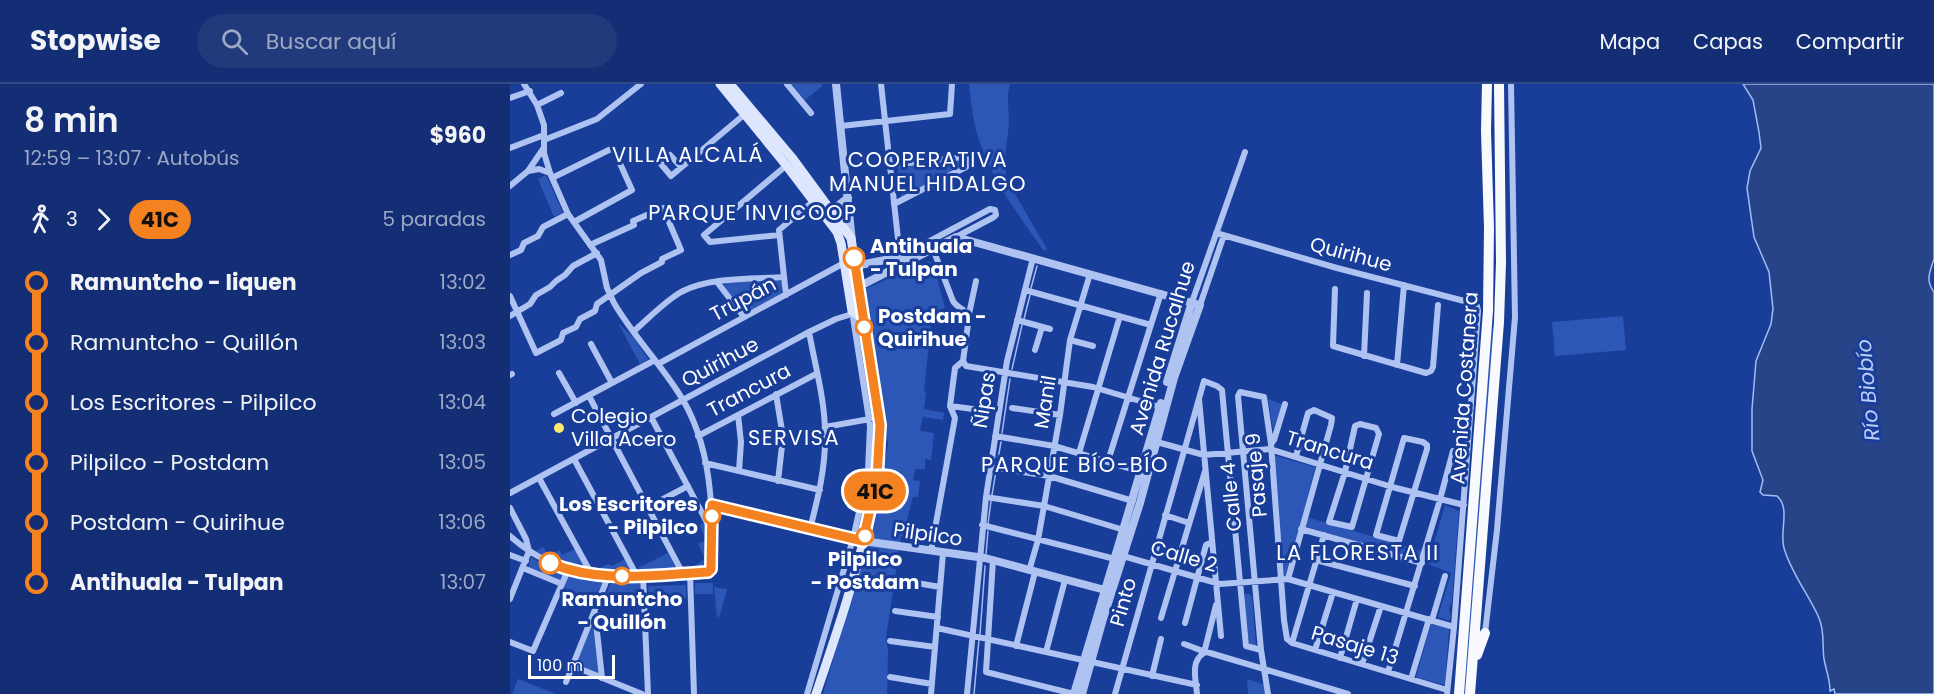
<!DOCTYPE html>
<html lang="es">
<meta charset="utf-8">
<style>
:root{--surface:#132e74;--page:#203a7c;--text:#f1f3f6;--muted:#9da8c5;--line:#324a86}
body{margin:0;font-family:Poppins,sans-serif;background:var(--page);color:var(--text);height:100vh;display:flex;flex-direction:column;font-size:22px;white-space:nowrap}
*{box-sizing:border-box;margin:0}
p{font-size:20px;color:var(--muted)}
.icon{flex:none;width:33px;height:33px;fill:none;stroke:currentColor;stroke-width:2;stroke-linecap:round;stroke-linejoin:round}
.map{position:relative;flex:1;overflow:hidden}
.panel{display:flex;flex-direction:column;background:var(--surface);width:510px}
.panel>*{flex:none}
.badge{padding:0 12px;border-radius:20px;font-size:21px;line-height:39px}
.scale{position:absolute;left:18px;bottom:15px;width:87px;box-sizing:border-box;padding-left:6px;border:3px solid #fff;border-top:0;font-size:16px;line-height:21px;white-space:nowrap;color:#fff;-webkit-text-stroke:4px #193e9a;paint-order:stroke}
.map>.badge{position:absolute;translate:-50% -50%;box-shadow:0 0 0 3px #fff}
.legs{display:flex;align-items:center;gap:9px;height:66px;padding:0 24px;font-size:20px}
.legs p{margin-inline-start:auto}
.head{display:flex;align-items:center;justify-content:space-between;height:102px;padding:0 24px}
h1{font-size:33px;font-weight:600;line-height:45px}
ul{padding:0 24px;list-style:none}
li{display:flex;align-items:center;gap:21px;height:60px;font-size:22px}
li i{display:grid;place-items:center;width:9px;height:100%;margin:0 8px;background:currentColor}
li i::after{content:'';width:15px;height:15px;margin:-8px;border:4px solid;border-radius:50%;background:var(--surface)}
li p{margin-inline-start:auto}
li:first-child i{background:linear-gradient(#0000 50%,currentColor 0)}
li:last-child i{background:linear-gradient(currentColor 50%,#0000 0)}
header{display:flex;align-items:center;gap:36px;box-sizing:border-box;height:84px;padding:0 30px;background:var(--surface);border-bottom:2px solid var(--line)}
header strong{font-size:28px}
nav{display:flex;gap:33px;margin-inline-start:auto;font-size:21px}
.search{width:420px;height:54px;background:var(--page);display:flex;align-items:center;gap:15px;box-sizing:border-box;padding:0 21px;border-radius:33px;color:var(--muted);font-size:22px}
main{display:flex;flex:1;min-height:0}
.map>svg:first-child{display:block}
</style>
<header>
<strong>Stopwise</strong>
<div class="search"><svg class="icon" aria-label="search" viewBox="0 0 24 24"><circle cx="10" cy="10" r="6"/><path d="M15 15l6 6"/></svg>Buscar aquí</div>
<nav><a>Mapa</a><a>Capas</a><a>Compartir</a></nav>
</header>
<main>
<section class="panel">
<div class="head"><div><h1>8 min</h1><p>12:59 – 13:07 · Autobús</p></div><b>$960</b></div>
<div class="legs"><svg class="icon" aria-label="walk" viewBox="0 0 24 24"><circle cx="13" cy="4" r="2"/><path d="M13 8l-2 6 4 7M11 14l-3 7M7 12l3-4h3l4 4"/></svg>3<svg class="icon" aria-label="forward" viewBox="0 0 24 24"><path d="M9 5l7 7-7 7"/></svg><b class="badge" style="background:#f58220;color:#111">41C</b><p>5 paradas</p></div>
<ul>
<li><i style="color:#f58220"></i><b>Ramuntcho - Iiquen</b><p>13:02</p></li>
<li><i style="color:#f58220"></i><span>Ramuntcho - Quillón</span><p>13:03</p></li>
<li><i style="color:#f58220"></i><span>Los Escritores - Pilpilco</span><p>13:04</p></li>
<li><i style="color:#f58220"></i><span>Pilpilco - Postdam</span><p>13:05</p></li>
<li><i style="color:#f58220"></i><span>Postdam - Quirihue</span><p>13:06</p></li>
<li><i style="color:#f58220"></i><b>Antihuala - Tulpan</b><p>13:07</p></li>
</ul>
</section>
<div class="map">
<svg width="1424" height="610" viewBox="0 0 1424 610">
<rect width="100%" height="100%" fill="#193e9a"/>
<!-- green -->
<path fill="#2d57b7" d="M 281,0 L 312,0 L 312,2 L 295,16 Z
M 459,0 L 500,0 C 496,13 499,24 499,37 C 498,58 491,78 498,98 L 537,165 L 534,167 C 507,129 478,91 466,46 C 462,31 461,15 459,0 Z
M 456,76 L 456,80 L 391,113 L 388,83 Z
M 36,91 L 53,129 L 44,133 L 28,95 Z
M 419,177 L 424,183 L 435,224 L 422,228 L 414,307 L 416,308 L 414,325 L 434,329 L 433,336 L 413,333 L 410,345 L 411,347 L 424,349 L 421,376 L 415,375 L 415,385 L 405,385 L 403,396 L 410,397 L 408,413 L 403,413 L 396,439 L 398,443 L 397,453 L 391,452 L 376,554 L 378,566 L 377,610 L 313,610 L 360,451 L 378,360 L 355,205 Z
M 268,195 L 272,199 L 271,210 L 235,229 L 214,203 L 215,200 L 219,199 Z
M 1113,232 L 1116,266 L 1045,272 L 1042,238 Z
M 108,239 L 123,253 L 138,275 L 130,280 Z
M 981,245 L 985,245 L 957,610 L 953,610 Z
M 758,315 L 772,320 L 763,346 Z
M 763,371 L 805,383 L 778,493 L 774,495 Z
M 935,421 L 949,427 L 942,517 L 939,525 L 941,533 L 939,537 L 928,533 L 941,489 L 918,480 Z
M 796,433 L 912,467 L 909,476 L 794,442 Z
M 194,438 L 198,451 L 196,486 L 179,485 L 195,475 L 188,460 L 196,456 L 189,441 Z
M 33,463 L 38,471 L 50,466 L 52,471 L 65,465 L 75,485 L 47,477 L 26,467 Z
M 158,469 L 166,485 L 134,487 L 128,484 Z
M 21,473 L 35,482 L 54,489 L 51,498 L 18,485 Z
M 115,475 L 120,486 L 85,486 L 98,480 L 102,482 Z
M 56,492 L 93,498 L 85,517 L 52,503 Z
M 130,497 L 130,516 L 93,518 L 101,499 Z
M 185,499 L 203,499 L 203,510 L 185,510 Z
M 176,501 L 176,514 L 139,515 L 138,502 Z
M 204,503 L 217,505 L 210,531 L 207,534 Z
M 735,510 L 739,510 L 742,513 L 746,562 L 739,560 L 733,512 Z
M 85,533 L 89,590 L 66,580 Z
M 921,540 L 939,545 L 935,601 L 906,593 Z
M 8,595 L 46,610 L 2,610 Z
M 737,595 L 756,601 L 756,610 L 738,610 Z"/>
<!-- water -->
<path fill="#284489" stroke="#a1bbf3" stroke-width="1.5" d="M 1233,0 L 1424,0 L 1424,175 C 1420,188 1415,196 1424,208 L 1424,610 L 1325,610 L 1324,605 L 1320,607 C 1320,595 1316,586 1314,575 C 1312,561 1315,548 1309,534 C 1299,511 1281,489 1274,464 C 1269,448 1281,424 1267,412 L 1253,411 L 1250,408 L 1253,396 L 1242,367 L 1242,325 L 1246,277 L 1261,240 L 1263,225 L 1259,188 L 1244,153 L 1237,104 L 1240,87 L 1251,64 L 1249,48 L 1243,16 Z"/>
<g fill="none" stroke-linecap="round" stroke-linejoin="round">
<!-- stream -->
<path stroke="#a1bbf3" stroke-width="1.5" d="M 521,204 L 527,182
M 514,235 L 520,211
M 502,285 L 512,241
M 492,349 L 500,295
M 487,381 L 491,358
M 482,411 L 486,387
M 478,440 L 481,417
M 476,470 L 478,447
M 470,550 L 475,482
M 464,610 L 469,555"/>
<!-- minor -->
<path stroke="#aec3f1" stroke-width="6" d="M 277,0 L 301,29
M 371,0 L 390,173 L 480,125 L 485,126 L 486,131 L 484,133 L 446,153
M 0,14 L 20,7
M 27,21 L 51,9
M 331,42 L 440,30 L 442,0
M 34,56 L 87,35 L 131,0
M 0,64 L 34,51
M 380,81 L 454,73 L 458,74 L 459,78 L 456,83 L 384,120
M 171,83 L 160,71 L 151,80 L 161,92 L 235,30
M 18,87 L 29,85 L 40,89
M 42,94 L 103,64 L 122,106 L 64,138
M 0,102 L 18,87 L 33,65
M 706,149 L 827,184 L 962,219 L 967,222 L 968,227 L 944,543 L 937,610
M 269,151 L 200,158 L 194,151 L 278,80
M 0,171 L 11,166 L 14,159 L 28,152 L 33,143 L 58,130
M 207,198 L 234,233
M 825,205 L 823,262 L 916,289 L 921,287 L 923,283 L 928,221
M 515,206 L 641,241
M 276,211 L 269,146 L 306,115
M 0,212 L 26,269 L 51,256 L 53,249 L 66,243 L 70,235 L 85,227 L 87,220 L 131,189 L 152,178 L 152,175 L 171,166 L 153,124 L 123,137 L 124,141 L 80,161
M 682,218 L 735,68
M 690,221 L 714,151
M 459,230 L 466,197
M 0,232 L 20,220 L 26,211 L 40,203 L 46,197 L 55,191 L 63,182 L 87,169
M 507,236 L 540,245
M 124,247 C 139,234 154,218 171,208 C 199,193 243,195 274,193
M 299,248 C 305,281 315,316 315,349 C 316,382 308,414 300,445
M 560,256 L 583,262
M 81,260 L 102,299
M 525,266 L 532,243
M 854,272 L 857,209
M 453,277 L 456,282 L 583,303 L 650,323
M 148,280 L 334,179
M 887,281 L 894,201
M 49,289 L 66,319
M 0,291 L 2,290
M 266,310 L 273,353 L 268,397
M 79,312 L 173,490
M 689,315 L 711,552
M 440,322 L 463,325
M 502,324 L 550,331
M 44,330 L 145,276
M 228,331 L 231,358 L 229,387
M 141,333 L 200,444
M 850,340 L 866,344 L 869,350 L 842,443 L 819,438 L 835,388 L 845,342 Z
M 315,343 L 360,335
M 188,352 L 306,290
M 485,352 L 544,362 L 632,388
M 894,354 L 913,358 L 917,361 L 917,365 L 889,457 L 866,451 Z
M 647,358 L 694,371 L 760,365 L 882,403 L 954,421
M 761,360 L 764,356 L 775,320
M 569,369 L 610,232
M 64,375 L 127,492
M 598,377 L 651,209
M 195,379 L 310,406
M 480,383 L 539,392 L 623,417
M 29,394 L 82,491
M 0,409 L 299,248 L 326,235 L 342,230
M 476,413 L 534,422 L 614,446
M 202,421 L 353,457
M 138,423 L 178,402
M 0,424 L 16,455 L 19,467 L 0,515
M 655,431 L 679,439
M 472,441 L 605,475 L 613,472 L 710,500 L 778,495 L 944,543
M 791,445 L 912,479
M 0,452 C 58,505 127,492 198,488 L 201,485 C 204,427 202,359 168,308 C 148,277 122,250 104,219 L 97,204 L 91,176 L 58,130 L 40,89 L 34,69 L 34,41 L 27,21 L 14,0
M 421,467 L 445,334 L 440,322 L 445,284 L 453,277 L 459,233 C 457,226 447,224 443,217 L 423,165
M 0,471 L 16,477
M 483,476 L 476,588 L 564,610
M 806,476 L 905,502
M 13,484 L 52,500
M 519,487 L 528,456 L 550,331 L 560,256 L 580,190
M 180,489 L 184,610
M 133,491 L 138,610
M 778,495 L 821,341 L 822,334 L 804,326 L 798,329 L 786,372
M 389,496 L 430,503
M 385,527 L 428,533
M 85,529 L 92,594
M 651,534 L 695,387
M 922,536 L 935,492
M 675,539 L 696,461 L 702,458
M 427,544 L 687,601
M 975,549 L 987,446 L 1005,233 L 1001,0
M 380,557 L 425,563
M 0,558 L 23,567 L 58,486
M 782,559 L 937,606
M 782,559 L 814,451
M 674,560 C 684,563 692,568 700,569 L 838,610
M 506,562 L 525,488
M 805,566 L 823,508
M 536,568 L 555,496
M 830,574 L 847,515
M 852,580 L 871,522
M 63,582 L 132,610
M 878,588 L 929,419 L 943,367
M 642,592 L 651,555
M 380,593 L 422,600
M 901,595 L 919,535
M 56,598 L 98,493
M 297,610 L 343,455 L 358,387 L 360,342 L 342,227
M 421,610 L 433,469
M 457,610 L 476,413 L 497,277 L 523,174
M 605,610 L 694,297 L 707,302 L 712,306 L 736,562 L 751,566
M 687,610 C 686,596 680,577 694,569 L 706,521
M 758,610 L 751,566 L 728,312 L 730,308 L 754,313 L 761,360 L 774,536 L 777,555 L 782,559"/>
<!-- tertiary -->
<path stroke="#aec3f1" stroke-width="8" d="M 326,0 L 342,158
M 317,130 L 338,114
M 345,182 L 390,173 L 405,172
M 348,203 L 446,153 L 690,221 L 664,294 L 630,419 L 593,535 L 572,610
M 657,298 L 682,218
M 353,457 L 475,474 L 595,506
M 564,610 L 651,319"/>
<!-- secondary -->
<path stroke="#dde6fc" stroke-width="9" d="M 210,0 L 276,81 L 327,148 L 331,159 L 342,227 L 352,234
M 220,0 L 283,75 L 341,154 L 370,337 C 372,372 365,407 357,442 C 344,499 325,554 306,610"/>
<!-- primary -->
<path stroke="#f8faff" stroke-width="10" d="M 967,571 L 975,549
M 949,610 L 978,227 L 979,144 L 976,47 L 977,0
M 960,610 L 989,238 L 991,178 L 989,0"/>
</g>
<g fill="none" stroke-linecap="round" stroke-linejoin="round">
<!-- line-1 casing -->
<g stroke="#fff" stroke-width="14">
<path id="line-1" d="M 40,479 C 90,500 145,491 198,488 L 201,485 L 202,421 L 353,457 L 367,394 L 370,341 L 344,174"/>
</g>
<!-- line-1 -->
<use href="#line-1" stroke="#f58220" stroke-width="9"/>
</g>
<!-- markers -->
<g fill="#fff" stroke="#f58220" stroke-width="3">
<circle cx="344" cy="174" r="10"/>
<circle cx="354" cy="243" r="8"/>
<circle cx="202" cy="432" r="8"/>
<circle cx="355" cy="452" r="8"/>
<circle cx="40" cy="479" r="10"/>
<circle cx="112" cy="492" r="8"/>
</g>
<circle fill="#ffea6e" stroke="#193e9a" stroke-width="2" cx="49" cy="344" r="6"/>
<g text-anchor="middle" stroke-width="6" stroke-linejoin="round" paint-order="stroke">
<!-- stop labels -->
<g font-size="20" font-weight="bold" fill="#fff" stroke="#193e9a" text-anchor="start">
<text x="360" y="169">Antihuala<tspan x="360" dy="23">- Tulpan</tspan></text>
<text x="368" y="239">Postdam -<tspan x="368" dy="23">Quirihue</tspan></text>
<text x="188" y="427" text-anchor="end">Los Escritores<tspan x="188" dy="23">- Pilpilco</tspan></text>
<text x="355" y="482" text-anchor="middle">Pilpilco<tspan x="355" dy="23">- Postdam</tspan></text>
<text x="112" y="522" text-anchor="middle">Ramuntcho<tspan x="112" dy="23">- Quillón</tspan></text>
</g>
<!-- street labels -->
<g font-size="20" fill="#fff" stroke="#193e9a">
<text transform="translate(841 170) rotate(15)" y="7">Quirihue</text>
<text transform="translate(233 215) rotate(-28)" y="7">Trupán</text>
<text transform="translate(652 264) rotate(-73)" y="7">Avenida Rucalhue</text>
<text transform="translate(210 278) rotate(-28)" y="7">Quirihue</text>
<text transform="translate(954 304) rotate(-86)" y="7">Avenida Costanera</text>
<text transform="translate(239 306) rotate(-28)" y="7">Trancura</text>
<text transform="translate(474 316) rotate(-81)" y="7">Ñipas</text>
<text transform="translate(535 318) rotate(-81)" y="7">Manil</text>
<text transform="translate(820 366) rotate(17)" y="7">Trancura</text>
<text transform="translate(746 391) rotate(-95)" y="7">Pasaje 9</text>
<text transform="translate(721 413) rotate(-96)" y="7">Calle 4</text>
<text transform="translate(418 450) rotate(8)" y="7">Pilpilco</text>
<text transform="translate(674 472) rotate(16)" y="7">Calle 2</text>
<text transform="translate(613 518) rotate(-74)" y="7">Pinto</text>
<text transform="translate(845 561) rotate(17)" y="7">Pasaje 13</text>
</g>
<!-- poi labels -->
<g font-size="20" fill="#fff" stroke="#193e9a" text-anchor="start">
<text x="61" y="339">Colegio<tspan x="61" dy="23">Villa Acero</tspan></text>
</g>
<!-- neighbourhood labels -->
<g font-size="21" letter-spacing="1.5" fill="#fff" stroke="#193e9a">
<text x="178" y="78">VILLA ALCALÁ</text>
<text x="418" y="83">COOPERATIVA<tspan x="418" dy="24">MANUEL HIDALGO</tspan></text>
<text x="243" y="136">PARQUE INVICOOP</text>
<text x="284" y="361">SERVISA</text>
<text x="565" y="388">PARQUE BÍO-BÍO</text>
<text x="848" y="476">LA FLORESTA II</text>
</g>
<!-- water labels -->
<g font-size="21" font-style="italic" fill="#bbcef8" stroke="#193e9a">
<text transform="translate(1358 306) rotate(-95)" y="7">Río Biobío</text>
</g>
</g>
</svg>
<div class="scale">100 m</div>
<b class="badge" style="left:365px;top:407px;background:#f58220;color:#111">41C</b>
</div>
</main>
